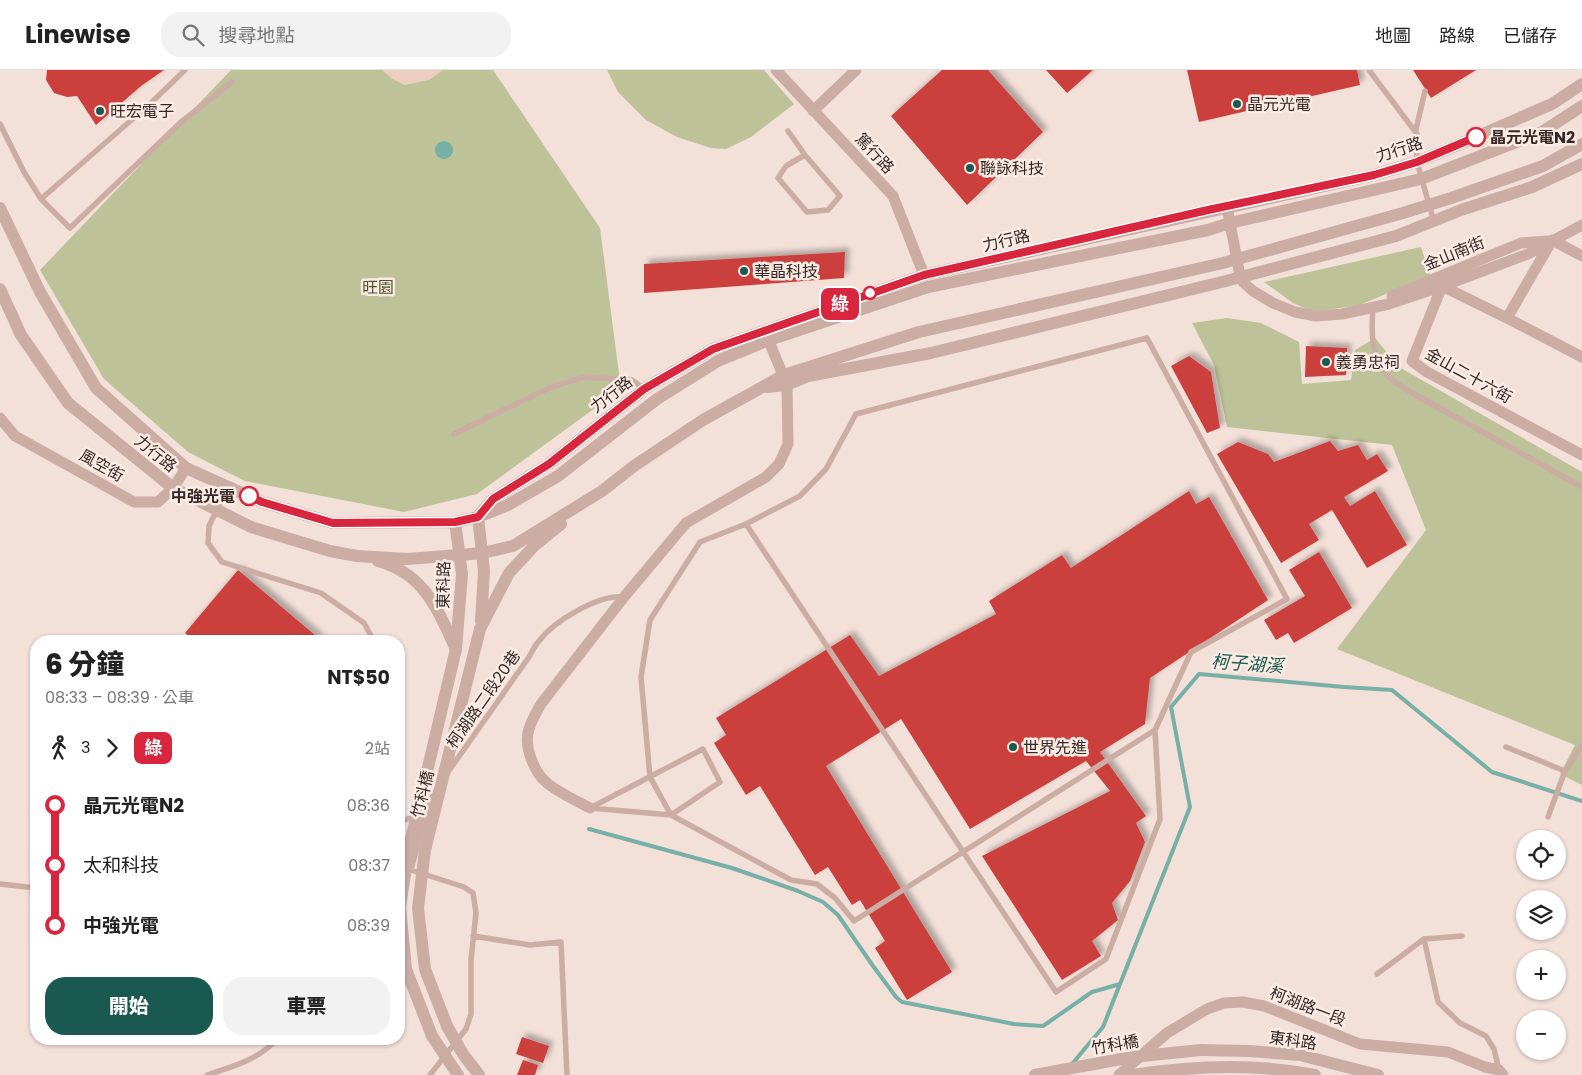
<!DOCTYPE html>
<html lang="zh-TW">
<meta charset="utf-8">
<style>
:root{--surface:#fff;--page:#f2f2f2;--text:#222;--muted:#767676;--line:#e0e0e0;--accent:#1a594f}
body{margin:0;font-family:Poppins,"Noto Sans TC",sans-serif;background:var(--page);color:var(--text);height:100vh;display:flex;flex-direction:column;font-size:19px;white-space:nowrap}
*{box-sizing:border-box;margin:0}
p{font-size:16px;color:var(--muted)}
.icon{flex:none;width:28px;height:28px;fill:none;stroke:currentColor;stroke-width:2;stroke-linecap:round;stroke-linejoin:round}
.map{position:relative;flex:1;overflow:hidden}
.side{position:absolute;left:30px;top:565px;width:375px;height:410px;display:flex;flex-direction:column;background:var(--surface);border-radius:20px;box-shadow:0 1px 4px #0004}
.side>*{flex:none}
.badge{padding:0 10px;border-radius:8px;font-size:18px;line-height:32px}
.tools{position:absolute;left:1516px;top:760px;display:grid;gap:10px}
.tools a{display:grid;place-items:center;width:50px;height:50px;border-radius:50%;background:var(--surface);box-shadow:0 1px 4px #0004;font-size:25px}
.map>.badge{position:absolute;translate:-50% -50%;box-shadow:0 0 0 2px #fff}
.legs{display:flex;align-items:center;gap:8px;height:55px;padding:0 15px;font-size:16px}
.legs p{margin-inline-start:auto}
.overview{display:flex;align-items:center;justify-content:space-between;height:85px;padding:0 15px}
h1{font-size:28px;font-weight:800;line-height:38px}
.action{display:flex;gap:10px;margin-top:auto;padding:10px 15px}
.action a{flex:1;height:58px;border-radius:20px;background:var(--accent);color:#fff;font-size:20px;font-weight:800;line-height:58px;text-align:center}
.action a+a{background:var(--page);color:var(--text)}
ul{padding:0 15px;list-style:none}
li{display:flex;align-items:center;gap:18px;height:60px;font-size:19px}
li i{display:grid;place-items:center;width:8px;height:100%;margin:0 6px;background:currentColor}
li i::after{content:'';width:12px;height:12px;margin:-6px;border:4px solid;border-radius:50%;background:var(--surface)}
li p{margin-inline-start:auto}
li:first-child i{background:linear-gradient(#0000 50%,currentColor 0)}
li:last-child i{background:linear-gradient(currentColor 50%,#0000 0)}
header{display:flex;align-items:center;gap:30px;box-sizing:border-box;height:70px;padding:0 25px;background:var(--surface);border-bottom:1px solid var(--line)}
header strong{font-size:24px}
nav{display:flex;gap:28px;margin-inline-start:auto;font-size:18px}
.search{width:350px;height:45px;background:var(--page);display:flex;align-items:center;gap:12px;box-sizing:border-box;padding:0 18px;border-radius:20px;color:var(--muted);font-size:19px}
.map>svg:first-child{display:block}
</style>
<header>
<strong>Linewise</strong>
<div class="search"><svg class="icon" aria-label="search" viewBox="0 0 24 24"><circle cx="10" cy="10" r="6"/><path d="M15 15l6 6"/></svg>搜尋地點</div>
<nav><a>地圖</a><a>路線</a><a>已儲存</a></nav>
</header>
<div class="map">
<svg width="1582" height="1005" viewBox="0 0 1582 1005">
<defs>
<filter id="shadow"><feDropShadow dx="4.5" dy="-4.5" stdDeviation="2.5" flood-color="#0004"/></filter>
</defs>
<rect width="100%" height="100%" fill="#f2e0d9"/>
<!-- green -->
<path fill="#bdc298" d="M 231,0 L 493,0 L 600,158 L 621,319 L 477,424 L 404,442 L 245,411 L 188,382 L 104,309 L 40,200 Z
M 607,0 L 764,0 L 794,34 L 751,67 L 726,79 L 711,78 L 677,67 L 646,50 L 618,22 Z
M 1421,177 L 1430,205 L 1360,235 L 1314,242 L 1293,233 L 1264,212 Z
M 1227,248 L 1261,253 L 1299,272 L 1302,314 L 1351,310 L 1355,280 L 1375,268 L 1399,297 L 1582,402 L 1582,715 L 1560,704 L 1575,675 L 1337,579 L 1426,460 L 1392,375 L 1227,357 L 1214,295 L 1192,253 Z"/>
<!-- plaza -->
<path fill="#ebcebf" d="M 382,0 L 443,0 L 429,10 L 405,15 L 392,9 Z"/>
<!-- water -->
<path fill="#76b0a6" d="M435 80a9 9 0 1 1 18 0a9 9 0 1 1-18 0Z"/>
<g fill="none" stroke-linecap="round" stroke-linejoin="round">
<!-- stream -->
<path stroke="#76b0a6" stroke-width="4" d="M 589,759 L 732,798 L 798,821 L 823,832 L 838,845 L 873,896 L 896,927 L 902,932 L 1014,954 L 1043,956 L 1092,922 L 1120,914
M 1072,994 L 1103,957 L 1190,737 L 1171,637 L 1199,604 L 1344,617 L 1392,620 L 1492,702 L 1582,731"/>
</g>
<!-- building -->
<path fill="#cb413e" filter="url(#shadow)" d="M 47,0 L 164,0 L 141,16 L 96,55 L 77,26 L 67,27 L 54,23 L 46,10 Z
M 942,0 L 988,0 L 1043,62 L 967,135 L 891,46 Z
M 1046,0 L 1093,0 L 1067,23 Z
M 1187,0 L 1357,0 L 1360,15 L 1199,52 Z
M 1413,0 L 1476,0 L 1431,28 Z
M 845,182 L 844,208 L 644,223 L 644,194 Z
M 1306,276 L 1347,278 L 1346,305 L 1305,307 Z
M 1189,286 L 1211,302 L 1220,358 L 1207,363 L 1171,296 Z
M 1330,371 L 1338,381 L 1358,375 L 1367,390 L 1377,384 L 1388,401 L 1344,427 L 1350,436 L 1375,421 L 1407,475 L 1367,498 L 1332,440 L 1309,454 L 1319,470 L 1281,493 L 1217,384 L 1238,372 L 1268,384 L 1274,392 Z
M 1189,421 L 1196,434 L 1209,427 L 1268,530 L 1150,608 L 1145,654 L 1100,682 L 1146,746 L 1136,753 L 1145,772 L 1130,811 L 1112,833 L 1118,850 L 1092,871 L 1101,886 L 1062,910 L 982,786 L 1110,721 L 1086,691 L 970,759 L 901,649 L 826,696 L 952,902 L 907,930 L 875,878 L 885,871 L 860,830 L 852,835 L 828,797 L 815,805 L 760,716 L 746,725 L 714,673 L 726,665 L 716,648 L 850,565 L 879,606 L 996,544 L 989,531 L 1062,485 L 1071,498 Z
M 1319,482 L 1352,538 L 1294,573 L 1288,563 L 1276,570 L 1264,550 L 1305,526 L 1289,500 Z
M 238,500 L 322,571 L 195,571 L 185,563 Z
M 522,967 L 549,976 L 543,993 L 516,984 Z
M 523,990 L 538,995 L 535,1005 L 517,1005 Z"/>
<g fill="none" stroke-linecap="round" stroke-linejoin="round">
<!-- service -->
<path stroke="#cbada4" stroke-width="5.5" d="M 1369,0 L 1417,64
M 1425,21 L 1416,59 L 1417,92 L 1434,152
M 0,54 L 24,102 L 41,129 L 152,32 L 185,0
M 788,61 L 805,85 L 840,126 L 828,140 L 807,142 L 778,108 L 786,96 L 805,85
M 41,129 L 70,158 L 180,53 L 232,12
M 1373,238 C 1371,262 1371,288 1388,306 C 1394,313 1406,319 1414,324 L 1582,417
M 454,364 L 549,318 L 583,307 L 632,310 L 644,319
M 228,417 L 209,456 L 208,473 L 222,492 L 321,523 L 364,553 L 374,571
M 746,454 L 1056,922 L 1106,889 L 1160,749 L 1155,660 L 1191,582 L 1287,529 L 1147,268 L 856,344 L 826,399 L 800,426 L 746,454 L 700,472 L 650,550 L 641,607 L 650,707 L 671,745 L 791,810 L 817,814 L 835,828 L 854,851 L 1155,660
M 1506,677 L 1565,701 L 1582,675
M 703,679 L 720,712 L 671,745 L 590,738 Z
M 448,702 L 529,587 C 532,582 535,575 539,571 C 554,551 599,524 624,527
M 1548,747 L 1565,701
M 399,752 L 416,746
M 0,814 L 36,818
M 473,866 L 530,875 L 561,872 L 567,1005
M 1424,869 L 1438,932 L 1460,953 L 1486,966 L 1494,979 L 1499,1000
M 1424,869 L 1462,866
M 1377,904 L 1424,869
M 207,1005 C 234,996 258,990 277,969
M 430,1005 L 466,959 L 471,944 L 471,890 L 476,843 L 473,823 L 464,817 L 411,800 L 427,738 L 434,722"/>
<!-- minor -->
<path stroke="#cbada4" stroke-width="11" d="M 776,0 L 893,126 L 924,205
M 813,41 L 856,0
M 1227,137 L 1240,206 L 1243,212 L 1253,221 L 1273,233 L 1295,242 L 1316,246 L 1342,244 L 1389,234 L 1440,217 L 1528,184 L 1582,155
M 1552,170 L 1582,186
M 1442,216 L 1412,291 L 1427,302 L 1582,385
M 1442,216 L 1507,248 L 1582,287
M 1392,226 L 1521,173 L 1548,171
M 1507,248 L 1551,172
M 0,348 L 15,366 L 134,432 L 158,432 L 173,418 L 186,398
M 590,738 C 577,731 557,722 546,712 C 534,702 525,678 528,663 C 530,652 536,643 541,634 L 624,527 L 686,453 L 766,407 L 779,394 L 788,374 L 787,315 L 766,264
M 1119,1005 L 1167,963 L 1207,939 L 1224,933 L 1243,932 L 1264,936 L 1360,974 L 1448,982 L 1485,997 L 1499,1000 L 1503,1005"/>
<!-- tertiary -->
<path stroke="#cbada4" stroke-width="12" d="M 0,138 L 40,222 L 96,318 L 186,398 L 262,432 L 333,453 L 455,452 L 478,447 L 506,436 L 558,406 L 657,329 L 718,291 L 769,270 L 928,217 L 1208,160 L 1230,153 L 1421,109 L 1542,62 L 1582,36
M 0,219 L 21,265 L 68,333 L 173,418 L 251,457 L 330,481 L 357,486 L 407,489 L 459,485 L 483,483 L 513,476 L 602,421 L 634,396 L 703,350 L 784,305 L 919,262 L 1223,193 L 1403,143 L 1451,128 L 1543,96 L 1582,74
M 767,317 L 787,315 L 808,306 L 931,283 L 1226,211 L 1396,166 L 1461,140 L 1532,117 L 1582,94
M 479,445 L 493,429 L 549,394 L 644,319 L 713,279 L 924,205 L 1374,105 L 1417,92 L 1446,80 L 1552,34 L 1582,14
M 478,447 L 484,501 L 481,551
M 455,452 L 462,504 L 456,579
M 378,491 C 425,504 437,539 456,579
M 480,559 L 509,503 L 535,475 L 561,454
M 1201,980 L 1248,981 L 1300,985 L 1378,1005
M 1133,1005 C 1192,996 1256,993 1315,1005"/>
<!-- tertiary-bridge -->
<path stroke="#cbada4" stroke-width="12" d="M 456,579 L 409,778 L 400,837 L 406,899 L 432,966 L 458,1005
M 479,1005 L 463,984 L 447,956 L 425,899 L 418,838 L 425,780 L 480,559
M 1035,1005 L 1132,987 L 1201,980"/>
</g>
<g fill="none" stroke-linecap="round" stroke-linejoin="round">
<!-- line-1 casing -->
<g stroke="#fff" stroke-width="11">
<path id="line-1" d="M 249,426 L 262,432 L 333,453 L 455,452 L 478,447 L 493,429 L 549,394 L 644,319 L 713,279 L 924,205 L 1208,140 L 1374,105 L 1417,92 L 1476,67"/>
</g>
<!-- line-1 -->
<use href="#line-1" stroke="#d7263d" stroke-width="8"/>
</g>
<!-- markers -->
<g fill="#1a594f" stroke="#faece5" stroke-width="2">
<circle cx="1237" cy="34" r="5"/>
<circle cx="100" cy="41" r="5"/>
<circle cx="970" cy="98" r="5"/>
<circle cx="744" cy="201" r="5"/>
<circle cx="1326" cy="292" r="5"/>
<circle cx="1013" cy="677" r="5"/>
</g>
<g fill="#fff" stroke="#d7263d" stroke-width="2.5">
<circle cx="1476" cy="67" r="9"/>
<circle cx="870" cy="223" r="6"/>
<circle cx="249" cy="426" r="9"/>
</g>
<g text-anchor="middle" stroke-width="5" stroke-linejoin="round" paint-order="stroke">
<!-- poi labels -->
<g font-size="16" fill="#362826" stroke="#faece5" text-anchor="start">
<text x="1247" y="40">晶元光電</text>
<text x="110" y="47">旺宏電子</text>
<text x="980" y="104">聯詠科技</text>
<text x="754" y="207">華晶科技</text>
<text x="1336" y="298">義勇忠祠</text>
<text x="1023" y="683">世界先進</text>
</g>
<!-- stop labels -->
<g font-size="16" font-weight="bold" fill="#362826" stroke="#faece5" text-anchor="start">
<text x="1490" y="73">晶元光電N2</text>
<text x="235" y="432" text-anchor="end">中強光電</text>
</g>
<!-- street labels -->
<g font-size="16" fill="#362826" stroke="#faece5">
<text transform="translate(1399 79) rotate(-18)" y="6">力行路</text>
<text transform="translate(875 83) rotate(47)" y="6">篤行路</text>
<text transform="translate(1006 170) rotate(-13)" y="6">力行路</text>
<text transform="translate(1454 183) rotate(-22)" y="6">金山南街</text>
<text transform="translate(1469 305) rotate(29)" y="6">金山二十六街</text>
<text transform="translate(611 324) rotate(-38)" y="6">力行路</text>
<text transform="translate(156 383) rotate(39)" y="6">力行路</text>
<text transform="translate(102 395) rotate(29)" y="6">風空街</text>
<text transform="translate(443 515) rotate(-89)" y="6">東科路</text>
<text transform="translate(483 629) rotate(-55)" y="6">柯湖路二段20巷</text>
<text transform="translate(422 724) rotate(-76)" y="6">竹科橋</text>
<text transform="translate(1308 936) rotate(21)" y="6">柯湖路一段</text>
<text transform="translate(1293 970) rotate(8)" y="6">東科路</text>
<text transform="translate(1115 974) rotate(-9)" y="6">竹科橋</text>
</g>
<!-- park labels -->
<g font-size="16" fill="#4f5529" stroke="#faece5">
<text x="378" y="223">旺園</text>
</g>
<!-- water labels -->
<g font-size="18" font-style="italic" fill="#1a594f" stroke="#faece5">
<text transform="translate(1247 594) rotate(4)" y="6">柯子湖溪</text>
</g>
</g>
</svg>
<div class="tools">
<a><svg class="icon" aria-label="locate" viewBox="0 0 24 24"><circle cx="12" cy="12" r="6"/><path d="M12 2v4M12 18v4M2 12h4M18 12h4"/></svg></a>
<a><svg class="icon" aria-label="layers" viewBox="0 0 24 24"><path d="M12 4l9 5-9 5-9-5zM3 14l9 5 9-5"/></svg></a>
<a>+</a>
<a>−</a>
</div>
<b class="badge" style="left:840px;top:234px;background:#d7263d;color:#fff">綠</b>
<section class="side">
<div class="overview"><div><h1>6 分鐘</h1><p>08:33 – 08:39 · 公車</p></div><b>NT$50</b></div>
<div class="legs"><svg class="icon" aria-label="walk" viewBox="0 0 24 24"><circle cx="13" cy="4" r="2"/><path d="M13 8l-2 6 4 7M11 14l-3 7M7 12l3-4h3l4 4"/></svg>3<svg class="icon" aria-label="forward" viewBox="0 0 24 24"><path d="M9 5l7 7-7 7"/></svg><b class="badge" style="background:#d7263d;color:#fff">綠</b><p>2站</p></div>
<ul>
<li><i style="color:#d7263d"></i><b>晶元光電N2</b><p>08:36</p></li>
<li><i style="color:#d7263d"></i><span>太和科技</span><p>08:37</p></li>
<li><i style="color:#d7263d"></i><b>中強光電</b><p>08:39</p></li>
</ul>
<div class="action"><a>開始</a><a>車票</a></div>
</section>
</div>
